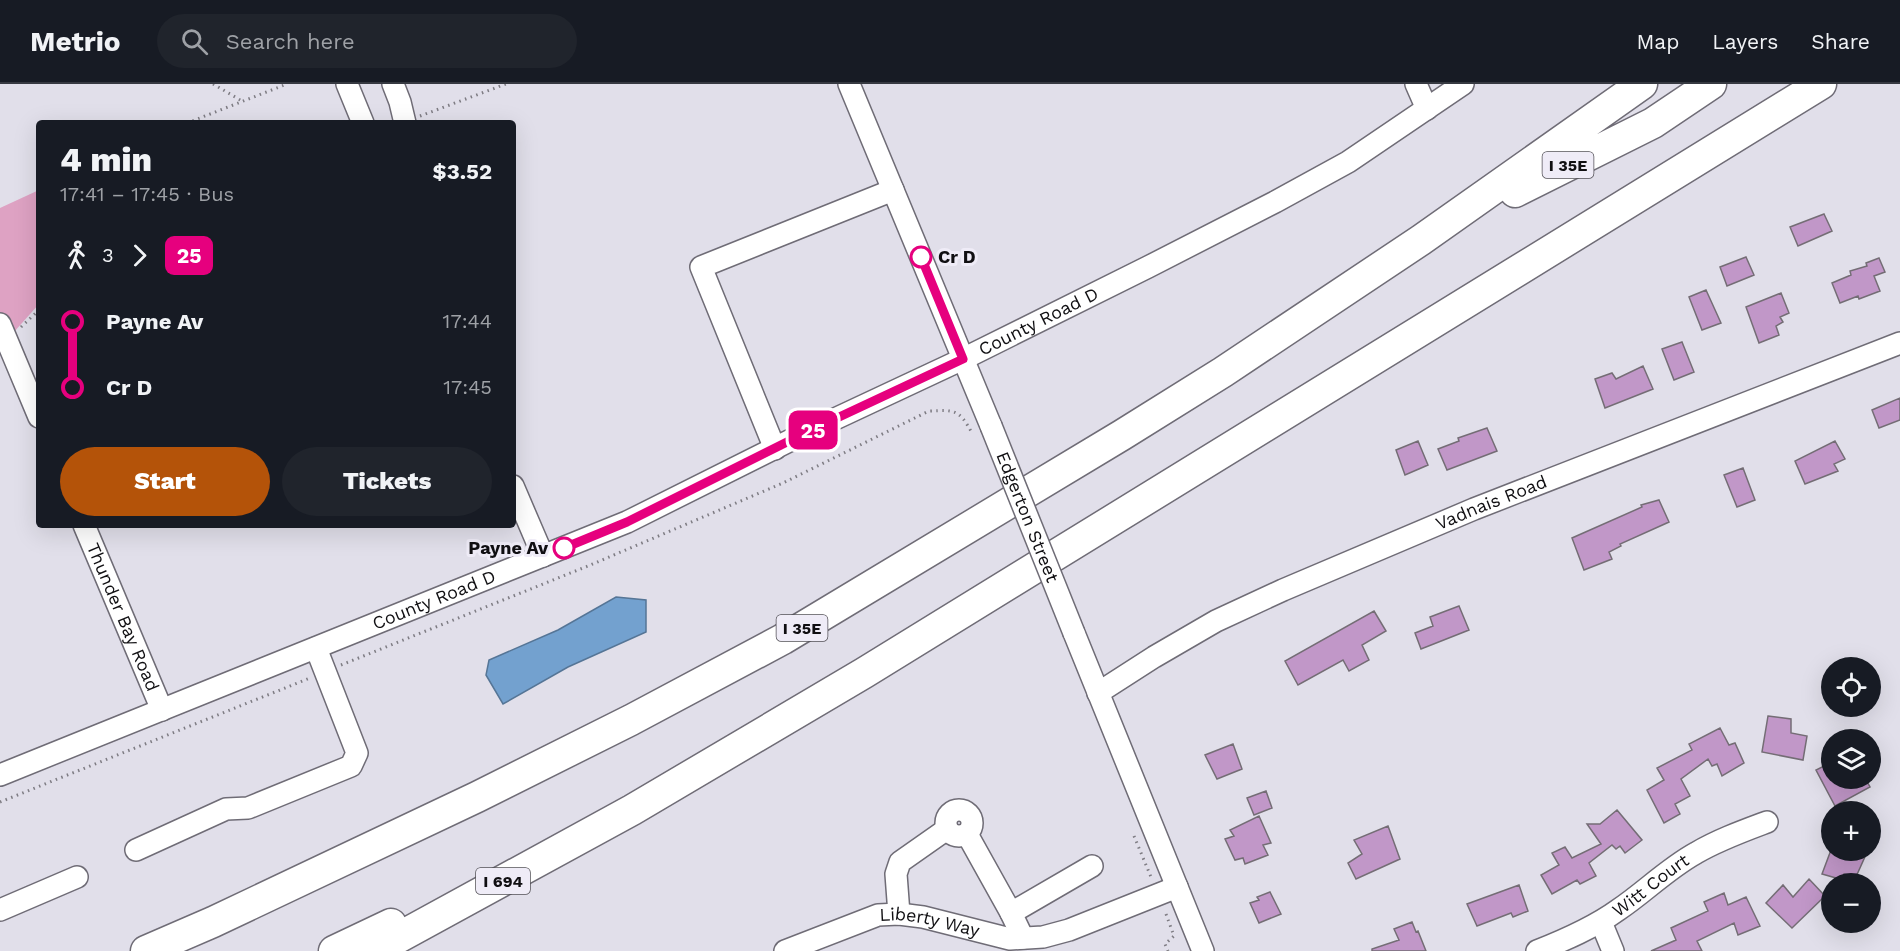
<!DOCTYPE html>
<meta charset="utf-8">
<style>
:root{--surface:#171b24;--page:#20242c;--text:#f1f3f6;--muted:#9ea1a6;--line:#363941;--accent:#b45309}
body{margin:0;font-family:"Work Sans",sans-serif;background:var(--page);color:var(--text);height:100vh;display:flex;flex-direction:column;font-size:22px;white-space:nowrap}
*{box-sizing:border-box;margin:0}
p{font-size:20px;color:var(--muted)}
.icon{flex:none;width:33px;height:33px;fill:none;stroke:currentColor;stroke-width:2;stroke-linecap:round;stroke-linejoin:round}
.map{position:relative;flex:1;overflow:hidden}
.sheet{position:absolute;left:36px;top:36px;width:480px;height:408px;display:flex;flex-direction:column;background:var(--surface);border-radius:6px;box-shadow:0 6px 24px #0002}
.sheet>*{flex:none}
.badge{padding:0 12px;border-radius:9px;font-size:21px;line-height:39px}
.tools{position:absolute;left:1821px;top:573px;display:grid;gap:12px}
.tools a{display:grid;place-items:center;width:60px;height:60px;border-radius:50%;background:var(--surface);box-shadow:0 6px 24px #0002;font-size:30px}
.map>.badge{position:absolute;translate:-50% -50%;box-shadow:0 0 0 3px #fff}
.legs{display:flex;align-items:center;gap:9px;height:66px;padding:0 24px;font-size:20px}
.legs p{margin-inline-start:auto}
.overview{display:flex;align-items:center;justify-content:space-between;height:102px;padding:0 24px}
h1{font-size:33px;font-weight:800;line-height:45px}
.primary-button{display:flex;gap:12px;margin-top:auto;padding:12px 24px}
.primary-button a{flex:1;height:69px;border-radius:36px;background:var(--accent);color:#fff;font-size:24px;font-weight:800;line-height:69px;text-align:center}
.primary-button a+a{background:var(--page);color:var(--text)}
ul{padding:0 24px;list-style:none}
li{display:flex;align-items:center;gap:21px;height:66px;font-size:22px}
li i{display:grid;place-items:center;width:9px;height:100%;margin:0 8px;background:currentColor}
li i::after{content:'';width:15px;height:15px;margin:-8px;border:4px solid;border-radius:50%;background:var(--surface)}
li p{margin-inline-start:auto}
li:first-child i{background:linear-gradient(#0000 50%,currentColor 0)}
li:last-child i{background:linear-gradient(currentColor 50%,#0000 0)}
header{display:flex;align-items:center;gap:36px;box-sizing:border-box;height:84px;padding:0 30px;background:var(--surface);border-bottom:2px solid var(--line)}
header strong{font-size:28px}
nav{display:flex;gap:33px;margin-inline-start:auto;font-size:21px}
.search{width:420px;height:54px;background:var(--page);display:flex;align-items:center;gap:15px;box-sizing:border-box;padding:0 21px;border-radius:33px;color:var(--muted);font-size:22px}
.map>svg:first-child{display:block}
</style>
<header>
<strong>Metrio</strong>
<div class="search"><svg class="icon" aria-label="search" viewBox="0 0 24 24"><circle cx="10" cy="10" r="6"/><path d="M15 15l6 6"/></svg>Search here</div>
<nav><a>Map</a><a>Layers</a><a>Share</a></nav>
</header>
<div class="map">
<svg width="1900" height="867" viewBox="0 0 1900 867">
<rect width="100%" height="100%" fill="#e1dfea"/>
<!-- green -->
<path fill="#dea2c3" d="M 39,106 L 39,220 L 14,248 L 0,252 L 0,124 Z"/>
<!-- water -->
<path fill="#73a1cf" stroke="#557596" stroke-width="1.5" d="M 616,513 L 646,516 L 646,548 L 568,583 L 503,620 L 486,591 L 489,576 L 558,546 Z"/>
<!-- building -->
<path fill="#c197c8" stroke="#746d75" stroke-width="1.5" d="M 1824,130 L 1832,147 L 1798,162 L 1790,143 Z
M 1746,173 L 1754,191 L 1727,202 L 1720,183 Z
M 1879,174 L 1885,188 L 1874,192 L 1880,207 L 1859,215 L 1858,212 L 1840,219 L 1832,199 L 1851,191 L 1850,187 L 1867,182 L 1866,179 Z
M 1706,206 L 1721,239 L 1702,246 L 1689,213 Z
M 1781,209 L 1789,229 L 1780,233 L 1783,238 L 1776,242 L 1779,251 L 1759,259 L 1746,223 Z
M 1682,258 L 1694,288 L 1674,296 L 1662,265 Z
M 1643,282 L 1653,305 L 1605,324 L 1595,295 L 1612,289 L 1616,295 Z
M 1900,314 L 1900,336 L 1879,344 L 1872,326 Z
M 1487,344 L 1497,367 L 1447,386 L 1438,365 L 1459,357 L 1458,354 Z
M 1418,357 L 1428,381 L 1405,391 L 1396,366 Z
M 1835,357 L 1845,375 L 1834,380 L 1838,387 L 1805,400 L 1795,377 Z
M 1743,384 L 1755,416 L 1737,423 L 1724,391 Z
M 1659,416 L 1669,438 L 1620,460 L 1621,462 L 1609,468 L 1612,475 L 1584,486 L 1572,454 L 1642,423 L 1641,421 Z
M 1459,522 L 1469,546 L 1421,565 L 1415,549 L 1433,542 L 1430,533 Z
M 1374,527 L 1386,547 L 1362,561 L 1369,576 L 1349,587 L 1343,576 L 1298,601 L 1285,577 Z
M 1768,632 L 1791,635 L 1791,649 L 1807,652 L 1803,676 L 1762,668 Z
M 1720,644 L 1729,661 L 1735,659 L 1744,679 L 1722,692 L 1717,680 L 1712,682 L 1708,675 L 1681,695 L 1690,712 L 1675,720 L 1680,730 L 1664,739 L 1647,706 L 1664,696 L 1657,684 L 1692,666 L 1689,660 Z
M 1233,660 L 1242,685 L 1217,695 L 1205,671 Z
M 1832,678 L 1832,694 L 1865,694 L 1870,703 L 1835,722 L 1816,686 Z
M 1266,707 L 1272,724 L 1254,731 L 1247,714 Z
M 1617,726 L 1642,756 L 1625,769 L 1620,762 L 1616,765 L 1612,761 L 1589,779 L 1596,792 L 1580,800 L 1577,796 L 1552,810 L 1541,791 L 1559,781 L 1552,769 L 1565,763 L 1572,774 L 1601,760 L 1587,740 L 1600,740 Z
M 1259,732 L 1271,759 L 1263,761 L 1268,771 L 1245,780 L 1243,774 L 1235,776 L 1225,755 L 1234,752 L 1230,746 Z
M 1388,742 L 1400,775 L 1356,795 L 1348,779 L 1362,770 L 1354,756 Z
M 1831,766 L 1868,766 L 1855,795 L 1844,790 L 1843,796 L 1822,790 Z
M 1809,795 L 1825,812 L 1792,844 L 1766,819 L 1783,801 L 1793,813 Z
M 1519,801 L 1528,827 L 1513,833 L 1511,829 L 1477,842 L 1467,820 Z
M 1270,808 L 1281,830 L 1259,839 L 1250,819 L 1259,816 L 1257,813 Z
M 1724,809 L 1728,821 L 1746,813 L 1760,842 L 1738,851 L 1734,839 L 1697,857 L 1702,867 L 1651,867 L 1676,856 L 1671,844 L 1708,827 L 1704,818 Z
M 1412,838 L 1416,848 L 1418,847 L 1426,867 L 1372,867 L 1372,865 L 1399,856 L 1394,845 Z"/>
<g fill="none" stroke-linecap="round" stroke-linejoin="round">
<!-- minor casing -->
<g stroke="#6f6c76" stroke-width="24">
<g id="minor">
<path d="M 347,0 L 363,39"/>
<path d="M 393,0 L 400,18 L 405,39"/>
<path d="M 849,0 L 991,342"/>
<path d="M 1416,0 L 1427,25"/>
<path d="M 0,240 L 39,333"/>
<path d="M 775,365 L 701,183 L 893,106"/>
<path d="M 513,402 L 543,472"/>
<path id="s1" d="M 84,441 L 162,626"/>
<path d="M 1074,549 L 1203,867"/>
<path id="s2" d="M 1098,609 L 1154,573 L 1216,537 L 1283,506 L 1474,425 L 1900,259"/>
<path id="s3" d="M 0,691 L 627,438 L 805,349 L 963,275 L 1148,183 L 1275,118 L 1348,78 L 1463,0"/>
<circle cx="959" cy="739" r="13"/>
<path d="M 967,750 L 1011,829"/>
<path d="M 136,766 L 226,725 L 248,724 L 351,682 L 357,669 L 316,564"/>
<path d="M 0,826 L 77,793"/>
<path d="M 899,830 L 896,790 L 900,778 L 947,745"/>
<path d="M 1601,838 L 1613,867"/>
<path d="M 1023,854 L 1011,829 L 1092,782"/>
<path id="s4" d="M 785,867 L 878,831 L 899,830 L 923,833 L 1010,855 L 1043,853 L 1069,846 L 1177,803"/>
<path id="s5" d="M 1537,867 C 1565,856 1593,844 1618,826 C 1645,808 1667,785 1696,769 C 1718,756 1743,747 1767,738"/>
</g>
</g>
<!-- highway casing -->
<g stroke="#6f6c76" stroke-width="33">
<path id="highway" d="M 1515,108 L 1653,39 L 1711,0
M 146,867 L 213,838 L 477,713 L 631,636 L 783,555 L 1122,351 L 1223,288 L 1421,156 L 1642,0
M 334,867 L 391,840
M 374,867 L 632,726 L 864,589 L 1821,0"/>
</g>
<!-- path -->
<path stroke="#7e7c83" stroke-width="3" stroke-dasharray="1.5 4.5" stroke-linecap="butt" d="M 213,0 L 242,17
M 420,32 L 506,0
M 187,39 L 287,0
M 21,243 L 39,226
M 341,581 L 588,482 L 783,399 L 929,327 C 955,326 959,325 972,349
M 0,718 L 310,594
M 1134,752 L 1151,793
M 1166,830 L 1174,852 L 1165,860 L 1168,867"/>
<!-- minor -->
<use href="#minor" stroke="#fff" stroke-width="21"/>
<!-- highway -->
<use href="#highway" stroke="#fff" stroke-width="30"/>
<!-- minor-bridge casing -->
<g stroke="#6f6c76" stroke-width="24" stroke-linecap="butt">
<g id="minor-bridge">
<path id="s6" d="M 991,342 L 1074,549"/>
</g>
</g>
<!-- minor-bridge -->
<use href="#minor-bridge" stroke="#fff" stroke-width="21"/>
</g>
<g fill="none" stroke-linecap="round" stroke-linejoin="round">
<!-- line-1 casing -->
<g stroke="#fff" stroke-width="14">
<path id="line-1" d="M 564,464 L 627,438 L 805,349 L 963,275 L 921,173"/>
</g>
<!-- line-1 -->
<use href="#line-1" stroke="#e6007e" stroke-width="9"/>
</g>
<!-- markers -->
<g fill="#fff" stroke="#e6007e" stroke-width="3">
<circle cx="921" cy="173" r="10"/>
<circle cx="564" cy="464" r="10"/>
</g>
<g text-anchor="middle" stroke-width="6" stroke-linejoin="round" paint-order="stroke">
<!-- shield labels -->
<g fill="#efecf7" stroke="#535157" stroke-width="1.5">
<rect x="1542.5" y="68" width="51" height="26" rx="4.5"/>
<rect x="776.5" y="531" width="51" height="26" rx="4.5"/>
<rect x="476" y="784" width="54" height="26" rx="4.5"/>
</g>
<g font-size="16" font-weight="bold" fill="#100f12">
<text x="1568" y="87">I 35E</text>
<text x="802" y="550">I 35E</text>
<text x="503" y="803">I 694</text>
</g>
<!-- stop labels -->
<g font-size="18" font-weight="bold" fill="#100f12" stroke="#efecf7" text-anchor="start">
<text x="938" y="179">Cr D</text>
<text x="548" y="470" text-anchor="end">Payne Av</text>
</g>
<!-- street labels -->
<g font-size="18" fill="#100f12" stroke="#efecf7">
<text dy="6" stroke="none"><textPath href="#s3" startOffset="1134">County Road D</textPath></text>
<text dy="6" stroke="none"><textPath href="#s2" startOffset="438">Vadnais Road</textPath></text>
<text dy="6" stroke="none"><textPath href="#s6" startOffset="98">Edgerton Street</textPath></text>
<text dy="6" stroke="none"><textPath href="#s3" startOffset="468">County Road D</textPath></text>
<text dy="6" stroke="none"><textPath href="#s1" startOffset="100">Thunder Bay Road</textPath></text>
<text dy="6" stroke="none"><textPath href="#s5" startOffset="132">Witt Court</textPath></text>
<text dy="6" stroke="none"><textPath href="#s4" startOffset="152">Liberty Way</textPath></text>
</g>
</g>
</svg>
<div class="tools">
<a><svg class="icon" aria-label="locate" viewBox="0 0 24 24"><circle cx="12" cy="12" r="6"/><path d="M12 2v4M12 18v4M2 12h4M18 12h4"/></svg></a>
<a><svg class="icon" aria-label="layers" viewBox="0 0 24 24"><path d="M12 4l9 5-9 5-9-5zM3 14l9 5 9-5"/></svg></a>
<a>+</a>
<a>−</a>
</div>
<b class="badge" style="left:813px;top:346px;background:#e6007e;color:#fff">25</b>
<section class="sheet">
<div class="overview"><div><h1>4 min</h1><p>17:41 – 17:45 · Bus</p></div><b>$3.52</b></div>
<div class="legs"><svg class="icon" aria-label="walk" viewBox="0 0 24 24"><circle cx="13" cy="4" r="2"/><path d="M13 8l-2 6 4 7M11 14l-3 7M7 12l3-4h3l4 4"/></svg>3<svg class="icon" aria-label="forward" viewBox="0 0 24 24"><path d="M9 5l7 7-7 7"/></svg><b class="badge" style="background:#e6007e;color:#fff">25</b></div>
<ul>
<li><i style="color:#e6007e"></i><b>Payne Av</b><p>17:44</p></li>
<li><i style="color:#e6007e"></i><b>Cr D</b><p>17:45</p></li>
</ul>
<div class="primary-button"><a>Start</a><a>Tickets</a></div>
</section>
</div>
